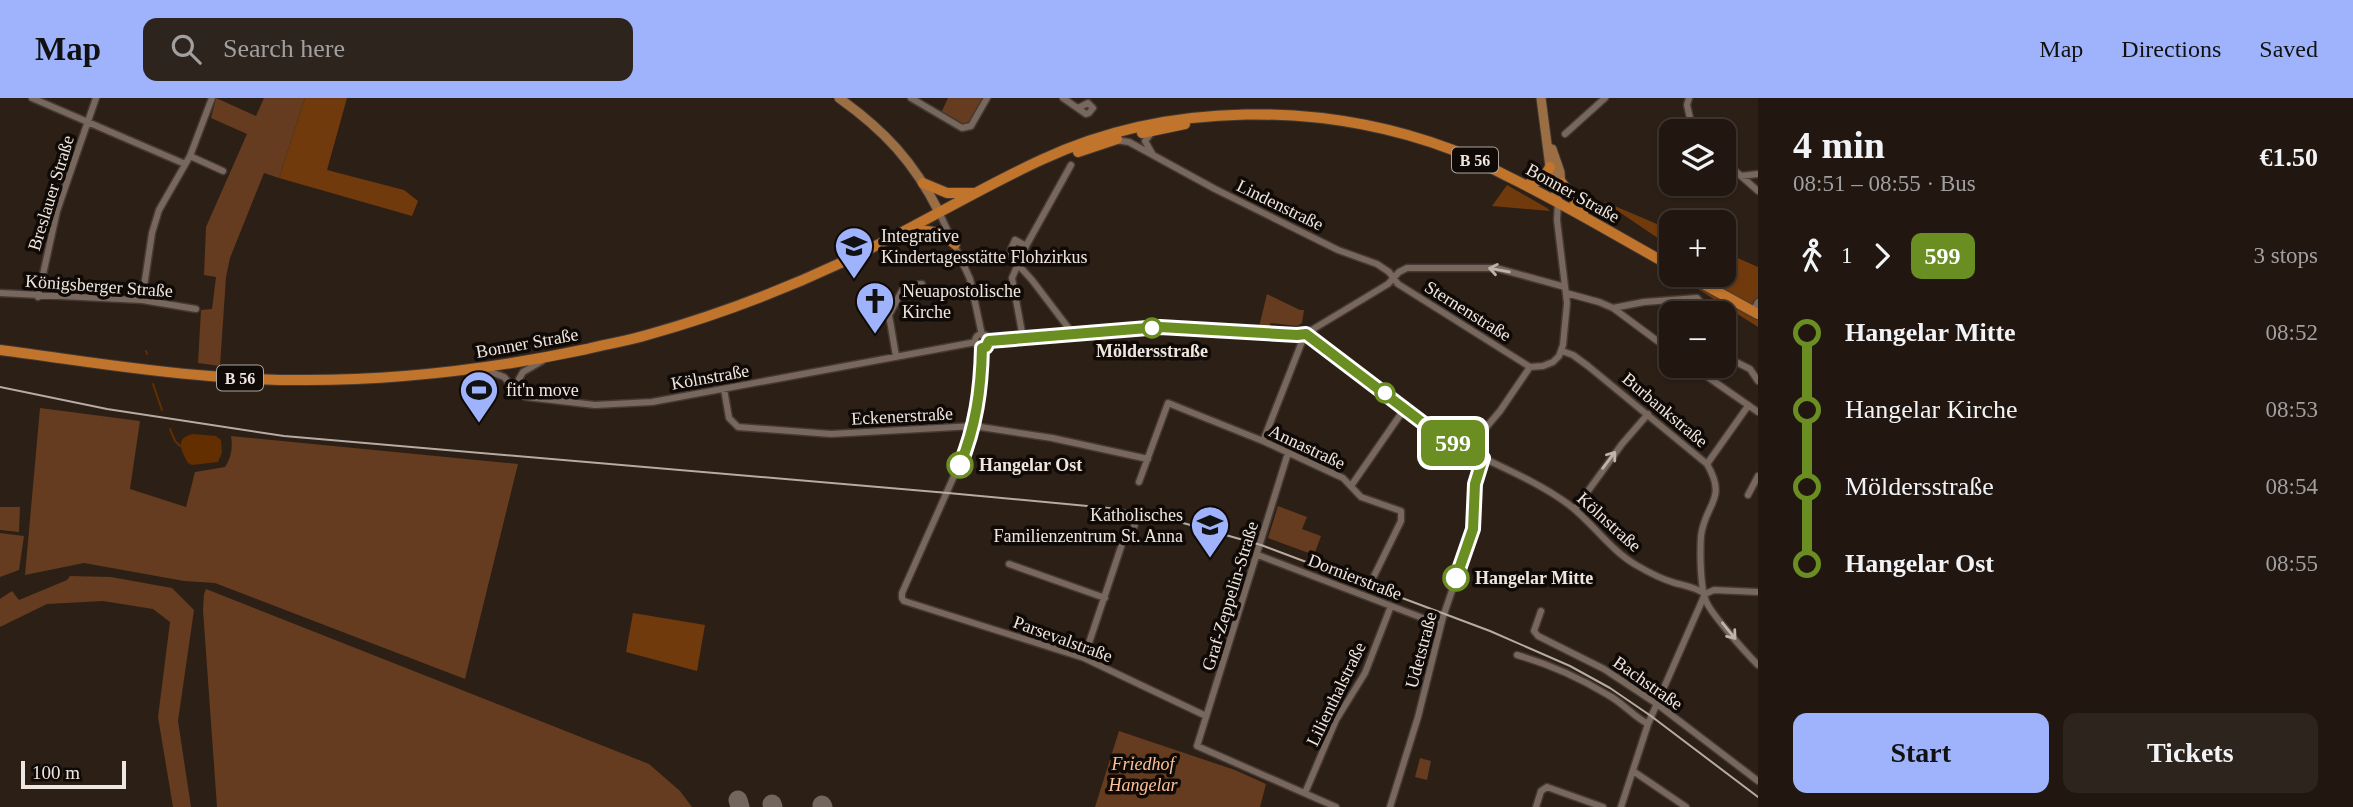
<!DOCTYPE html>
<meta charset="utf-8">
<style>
:root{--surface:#211710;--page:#2d241e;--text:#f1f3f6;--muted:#a29f9f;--line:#3e3630;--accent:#9fb3fd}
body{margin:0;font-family:"Times New Roman",serif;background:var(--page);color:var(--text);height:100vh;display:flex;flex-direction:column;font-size:26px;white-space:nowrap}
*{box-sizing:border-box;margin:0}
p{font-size:23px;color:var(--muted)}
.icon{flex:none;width:38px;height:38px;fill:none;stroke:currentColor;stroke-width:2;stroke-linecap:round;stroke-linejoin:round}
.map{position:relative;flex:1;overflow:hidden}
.panel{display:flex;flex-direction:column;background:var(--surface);width:595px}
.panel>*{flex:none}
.badge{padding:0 14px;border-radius:10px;font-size:24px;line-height:46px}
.tools{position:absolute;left:1659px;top:21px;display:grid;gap:14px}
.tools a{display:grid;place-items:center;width:77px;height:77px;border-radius:14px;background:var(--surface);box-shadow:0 2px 5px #0004,0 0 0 2px var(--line);font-size:35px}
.scale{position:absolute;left:21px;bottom:18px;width:105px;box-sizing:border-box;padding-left:7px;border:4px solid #f0e6e0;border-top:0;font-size:19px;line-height:24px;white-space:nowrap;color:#f0e6e0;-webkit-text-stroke:5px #100a07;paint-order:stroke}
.map>.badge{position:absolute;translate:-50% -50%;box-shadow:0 0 0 4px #fff}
.legs{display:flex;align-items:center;gap:10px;height:77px;padding:0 35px;font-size:23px}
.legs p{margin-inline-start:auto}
.headline{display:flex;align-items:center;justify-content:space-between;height:119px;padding:0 35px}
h1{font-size:38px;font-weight:700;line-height:52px}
.button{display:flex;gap:14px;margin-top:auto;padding:14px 35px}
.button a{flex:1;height:80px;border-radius:14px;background:var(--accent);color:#111;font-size:28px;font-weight:700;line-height:80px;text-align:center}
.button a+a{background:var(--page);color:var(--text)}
ul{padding:0 35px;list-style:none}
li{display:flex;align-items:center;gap:24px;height:77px;font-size:26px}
li i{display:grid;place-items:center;width:10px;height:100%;margin:0 9px;background:currentColor}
li i::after{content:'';width:18px;height:18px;margin:-9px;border:5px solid;border-radius:50%;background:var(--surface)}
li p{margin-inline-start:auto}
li:first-child i{background:linear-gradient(#0000 50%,currentColor 0)}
li:last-child i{background:linear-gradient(currentColor 50%,#0000 0)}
header{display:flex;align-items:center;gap:42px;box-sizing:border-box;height:98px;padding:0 35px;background:var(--accent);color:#111}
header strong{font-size:33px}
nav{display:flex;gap:38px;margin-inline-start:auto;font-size:24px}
.search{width:490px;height:63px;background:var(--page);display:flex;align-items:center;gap:18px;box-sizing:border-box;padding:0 24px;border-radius:14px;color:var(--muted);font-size:26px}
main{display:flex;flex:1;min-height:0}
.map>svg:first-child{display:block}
</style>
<header>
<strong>Map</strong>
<div class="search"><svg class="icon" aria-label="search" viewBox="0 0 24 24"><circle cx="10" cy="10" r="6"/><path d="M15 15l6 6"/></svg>Search here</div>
<nav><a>Map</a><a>Directions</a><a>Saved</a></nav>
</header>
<main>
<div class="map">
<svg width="1758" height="709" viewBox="0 0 1758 709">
<rect width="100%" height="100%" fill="#2c1f16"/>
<!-- green -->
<path fill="#653c1f" d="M 216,0 L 256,18 L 264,0 L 305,0 L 279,80 L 264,75 L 230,160 L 226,179 L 220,268 L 198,265 L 201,212 L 212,211 L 216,179 L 204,177 L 206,129 L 247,36 L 211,20 Z
M 948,0 L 984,0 L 969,26 L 962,28 L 941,15 Z
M 1267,196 L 1300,212 L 1304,212 L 1302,225 L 1297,228 L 1271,225 L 1267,230 L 1259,229 Z
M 40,310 L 140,323 L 130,391 L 186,409 L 195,374 L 225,369 C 231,360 233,350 231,338 L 518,366 L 465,581 L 215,485 L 184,483 L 84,465 L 25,477 Z
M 1278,408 L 1307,419 L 1302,431 L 1321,438 L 1314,457 L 1268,440 Z
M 0,409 L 20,409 L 19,434 L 0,432 Z
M 0,435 L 24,438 L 19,472 L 0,479 Z
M 70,478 L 111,479 L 172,490 L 194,512 L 178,623 L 191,709 L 173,709 L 158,619 L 170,524 L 153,511 L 103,503 L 47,506 L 0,529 L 0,501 L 12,493 L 19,502 L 67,482 Z
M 206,491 L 649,666 L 680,693 L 692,709 L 217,709 L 203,512 L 204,496 Z
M 1119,633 L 1235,672 L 1266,686 L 1260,709 L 1095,709 Z
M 1420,660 L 1431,663 L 1427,682 L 1415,679 Z"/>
<!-- forest -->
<path fill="#703a0d" d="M 305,0 L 347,0 L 327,72 L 404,92 L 418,103 L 412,118 L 279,80 Z
M 1507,87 L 1547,110 L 1550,113 L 1492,108 Z
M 1603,103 L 1671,132 L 1671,149 Z
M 1724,154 L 1758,169 L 1758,229 L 1679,179 L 1680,177 L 1724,177 Z
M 633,515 L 705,527 L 697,573 L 626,554 Z"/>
<!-- water -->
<path fill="#632e00" d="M 193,336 L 216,338 L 221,342 L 222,355 L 218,364 L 192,367 L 188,365 C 181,353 174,340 193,336 Z"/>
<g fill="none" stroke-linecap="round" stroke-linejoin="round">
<!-- stream -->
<path stroke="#632e00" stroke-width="2" d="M 146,253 L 147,256
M 153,286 L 162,312
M 170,331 L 175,343 L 180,348"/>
<!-- taxiway -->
<path stroke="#72665e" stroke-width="19" d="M 738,702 L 740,709
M 772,706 L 773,709
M 822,707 L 823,709"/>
<!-- street casing -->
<g stroke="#443934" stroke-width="9">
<path id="street" d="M 32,0 L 185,66
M 911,0 L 962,30 L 971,28 L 987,0
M 1063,0 L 1086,16 L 1089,15 L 1093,10 L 1088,5 L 1078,10
M 1689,0 L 1687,7 L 1693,33
M 1152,34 L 1145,43 L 1153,57
M 1565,36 L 1605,0
M 1115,42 L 1129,44 L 1215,91 L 1338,152 L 1377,166 L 1389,174 L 1398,186 L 1530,269
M 190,58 L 223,73
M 1724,63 L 1758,93
M 1741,78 L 1758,76
M 939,114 L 970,181 L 982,237
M 1026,148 L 1015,142 L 1011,151 L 1011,159 L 1032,182 L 1073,236
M 0,195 L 142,202 L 196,211
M 1566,195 L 1599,204 L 1613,210 L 1644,204 L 1697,200 L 1710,215
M 38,199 L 57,113 L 96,0
M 142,202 L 152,135 L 159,112 L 190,58 L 212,0
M 1613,210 L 1671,253
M 1753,213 L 1758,204
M 1305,236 L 1435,334 C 1477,361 1527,376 1568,406 C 1592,424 1609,451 1636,467 C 1648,474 1661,481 1675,485 C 1686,488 1695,489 1705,496
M975 243a7 7 0 1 1 14 0a7 7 0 1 1-14 0Z
M 1023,240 L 1012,180 L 1026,148 L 1071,67
M 989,243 L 1160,229 L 1297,237 L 1305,236 L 1388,186 L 1399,174 L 1407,170 L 1496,170 L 1565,189
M 982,250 L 982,288 L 970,342 L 902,495 L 902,500 L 904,503 L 1084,560 L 1206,618
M 1562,253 L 1573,257 L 1588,268 L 1707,366 C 1728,402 1705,405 1701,438 C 1700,454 1700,489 1706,503 C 1711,516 1747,556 1758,567
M 896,258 L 889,217 L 904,189 L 922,186
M 1724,258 L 1750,271 L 1758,283
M 1692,268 L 1758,314
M 1530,269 L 1543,268 L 1553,264 L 1559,258 L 1563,247 L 1567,205 L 1557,122 L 1558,104
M 483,271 L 504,279 L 518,295 L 526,299 L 595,307 L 652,304 L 976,244
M 724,291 L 729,320 L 738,329 L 831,336 L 974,328 L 1052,340 L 1148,361
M 522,295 L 519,281 L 523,274 L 542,263
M 1263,343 L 1305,236
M 1467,352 L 1500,313 L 1530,269
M 1288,355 L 1197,648 L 1336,709
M 1707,366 L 1748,308
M 1139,384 L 1168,305 L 1263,343 L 1343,380 L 1361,399 L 1401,413 L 1401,423 L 1374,478
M 1351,388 L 1405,310
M 1748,397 L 1758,378
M 1575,411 L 1622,346 L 1648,316
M 1258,457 L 1441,527
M 1009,466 L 1105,500
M 1705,496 L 1714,492 L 1758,494
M 1541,513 L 1534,533 L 1538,538 L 1604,571 L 1657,606 L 1758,683
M 1517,557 C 1549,566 1580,580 1608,597 C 1623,605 1633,618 1648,626
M 1084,560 L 1123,443 L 1132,435 L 1135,426
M 1633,673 L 1686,709
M 1305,695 L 1336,622 L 1365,575 L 1391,508
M 1390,709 L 1418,619 L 1443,519 L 1473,431 L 1475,386 L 1483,361
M 1536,709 L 1541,693 L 1547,689 L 1603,709
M 1621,709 L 1648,626 L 1705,496"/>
</g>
<!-- secondary casing -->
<g stroke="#443934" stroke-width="11">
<path id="secondary" d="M 839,0 C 884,32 914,64 939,114
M 1541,0 L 1550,69 L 1558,104
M 1552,51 L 1560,74 L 1561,91"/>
</g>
<!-- primary casing -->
<g stroke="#443934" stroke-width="12">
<path id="primary" d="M 1142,35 L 1185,26
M 1078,54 L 1117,41
M 923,85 L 947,95 L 973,95
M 1562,85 L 1583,115
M 1526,87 L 1543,81 L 1550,69
M 908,133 C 927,131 940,133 955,146
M 1687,177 L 1758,216
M 0,252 C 70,261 140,273 210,278 C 336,289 464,277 587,251 C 607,246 627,243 647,237 C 715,218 781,193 845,163 C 911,132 974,93 1041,62 C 1167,3 1323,3 1453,52 C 1472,60 1491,70 1509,79 C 1564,106 1617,138 1671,168"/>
</g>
<!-- street -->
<use href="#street" stroke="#77675c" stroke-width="6"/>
<!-- secondary -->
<use href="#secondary" stroke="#9c6e44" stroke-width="9"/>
<!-- primary -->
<use href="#primary" stroke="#c1752c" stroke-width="10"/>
<!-- tram -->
<path stroke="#b7aca5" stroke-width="2" d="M 0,289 L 107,311 L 284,338 L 948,395 L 1119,411 L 1169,421 L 1261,447 L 1490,533 L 1570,568 L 1610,590 L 1651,618 L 1758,699"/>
</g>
<!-- one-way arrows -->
<defs><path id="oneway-shaft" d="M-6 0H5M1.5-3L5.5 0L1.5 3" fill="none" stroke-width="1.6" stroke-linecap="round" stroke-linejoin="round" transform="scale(1.75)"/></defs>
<g stroke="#c0b3ab">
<use href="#oneway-shaft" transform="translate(1499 172) rotate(-170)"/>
<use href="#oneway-shaft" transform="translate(1609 362) rotate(-53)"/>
<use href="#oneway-shaft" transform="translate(1729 533) rotate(51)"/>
</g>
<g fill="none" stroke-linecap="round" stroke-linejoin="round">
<!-- line-1 casing -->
<g stroke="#fff" stroke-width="16">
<path id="line-1" d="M 960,367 C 976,328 981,292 982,250 L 986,249 L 989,243 L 1160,229 L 1297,237 L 1306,236 L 1435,334 L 1483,360 L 1475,386 L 1473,431 L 1456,480"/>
</g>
<!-- line-1 -->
<use href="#line-1" stroke="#6b8e23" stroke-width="10"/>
</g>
<!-- icons -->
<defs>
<g id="school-pin" transform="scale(2.0125)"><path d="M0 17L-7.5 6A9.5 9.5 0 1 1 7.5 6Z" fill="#9fb3fd" stroke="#100a07"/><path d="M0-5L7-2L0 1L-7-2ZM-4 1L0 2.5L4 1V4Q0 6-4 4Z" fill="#111"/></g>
<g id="church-pin" transform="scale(2.0125)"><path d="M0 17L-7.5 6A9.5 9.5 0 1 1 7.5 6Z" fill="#9fb3fd" stroke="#100a07"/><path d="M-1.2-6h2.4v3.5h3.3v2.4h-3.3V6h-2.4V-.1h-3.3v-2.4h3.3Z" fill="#111"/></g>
<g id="stadium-pin" transform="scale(2.0125)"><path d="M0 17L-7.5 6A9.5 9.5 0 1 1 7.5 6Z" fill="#9fb3fd" stroke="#100a07"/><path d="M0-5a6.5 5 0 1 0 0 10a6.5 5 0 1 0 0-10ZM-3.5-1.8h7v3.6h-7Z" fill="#111"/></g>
</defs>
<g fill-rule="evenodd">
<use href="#school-pin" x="854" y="148"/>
<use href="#church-pin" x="875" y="203"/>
<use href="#stadium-pin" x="479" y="292"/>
<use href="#school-pin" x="1210" y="427"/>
</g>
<!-- markers -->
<g fill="#fff" stroke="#6b8e23" stroke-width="3.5">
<circle cx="1152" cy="230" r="9"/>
<circle cx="1385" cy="295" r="9"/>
<circle cx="960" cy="367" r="12"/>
<circle cx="1456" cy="480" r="12"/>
</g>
<g text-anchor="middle" stroke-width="7" stroke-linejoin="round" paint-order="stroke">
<!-- shield labels -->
<g fill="#100a07" stroke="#ada49f" stroke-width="2">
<rect x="1452" y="49.5" width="46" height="25" rx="5"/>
<rect x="217" y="267.5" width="46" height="25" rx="5"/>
</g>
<g font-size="16" font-weight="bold" fill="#f0e6e0">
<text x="1475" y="68">B 56</text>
<text x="240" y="286">B 56</text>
</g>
<!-- street labels -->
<g font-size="18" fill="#f0e6e0" stroke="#100a07">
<text transform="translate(51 95) rotate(-73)" y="6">Breslauer Straße</text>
<text transform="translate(1573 95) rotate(29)" y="6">Bonner Straße</text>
<text transform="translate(1280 107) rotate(26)" y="6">Lindenstraße</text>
<text transform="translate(99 188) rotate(4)" y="6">Königsberger Straße</text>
<text transform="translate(1468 213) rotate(32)" y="6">Sternenstraße</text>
<text transform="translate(527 245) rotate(-10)" y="6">Bonner Straße</text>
<text transform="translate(710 279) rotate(-10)" y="6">Kölnstraße</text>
<text transform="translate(1665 312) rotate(40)" y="6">Burbankstraße</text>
<text transform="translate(902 318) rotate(-3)" y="6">Eckenerstraße</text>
<text transform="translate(1307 349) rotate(25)" y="6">Annastraße</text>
<text transform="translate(1609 424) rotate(42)" y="6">Kölnstraße</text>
<text transform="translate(1355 479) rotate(21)" y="6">Dornierstraße</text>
<text transform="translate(1230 498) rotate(-73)" y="6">Graf-Zeppelin-Straße</text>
<text transform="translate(1063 541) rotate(20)" y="6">Parsevalstraße</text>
<text transform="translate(1421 552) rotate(-75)" y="6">Udetstraße</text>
<text transform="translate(1648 585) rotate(35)" y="6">Bachstraße</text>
<text transform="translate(1336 596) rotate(-64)" y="6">Lilienthalstraße</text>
</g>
<!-- poi labels -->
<g font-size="18" fill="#f0e6e0" stroke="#100a07" text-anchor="start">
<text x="881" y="144">Integrative<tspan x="881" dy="21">Kindertagesstätte Flohzirkus</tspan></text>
<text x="902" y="199">Neuapostolische<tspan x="902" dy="21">Kirche</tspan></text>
<text x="506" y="298">fit'n move</text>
<text x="1183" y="423" text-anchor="end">Katholisches<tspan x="1183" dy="21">Familienzentrum St. Anna</tspan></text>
</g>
<!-- stop labels -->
<g font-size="18" font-weight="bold" fill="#f0e6e0" stroke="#100a07" text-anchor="start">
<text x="1152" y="259" text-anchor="middle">Möldersstraße</text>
<text x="979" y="373">Hangelar Ost</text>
<text x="1475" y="486">Hangelar Mitte</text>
</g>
<!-- park labels -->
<g font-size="18" font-style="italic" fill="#fec199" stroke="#100a07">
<text x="1143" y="672">Friedhof<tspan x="1143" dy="21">Hangelar</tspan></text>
</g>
</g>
</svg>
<div class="tools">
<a><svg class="icon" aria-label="layers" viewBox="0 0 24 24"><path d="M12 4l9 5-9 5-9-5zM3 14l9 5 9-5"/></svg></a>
<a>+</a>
<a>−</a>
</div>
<div class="scale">100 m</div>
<b class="badge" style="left:1453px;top:345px;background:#6b8e23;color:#fff">599</b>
</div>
<section class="panel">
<div class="headline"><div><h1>4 min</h1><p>08:51 – 08:55 · Bus</p></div><b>€1.50</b></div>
<div class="legs"><svg class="icon" aria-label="walk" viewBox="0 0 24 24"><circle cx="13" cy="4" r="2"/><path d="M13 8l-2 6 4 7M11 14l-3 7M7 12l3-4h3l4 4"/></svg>1<svg class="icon" aria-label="forward" viewBox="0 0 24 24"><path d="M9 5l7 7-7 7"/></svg><b class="badge" style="background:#6b8e23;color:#fff">599</b><p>3 stops</p></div>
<ul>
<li><i style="color:#6b8e23"></i><b>Hangelar Mitte</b><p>08:52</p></li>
<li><i style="color:#6b8e23"></i><span>Hangelar Kirche</span><p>08:53</p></li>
<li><i style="color:#6b8e23"></i><span>Möldersstraße</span><p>08:54</p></li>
<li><i style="color:#6b8e23"></i><b>Hangelar Ost</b><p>08:55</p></li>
</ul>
<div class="button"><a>Start</a><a>Tickets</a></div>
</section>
</main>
